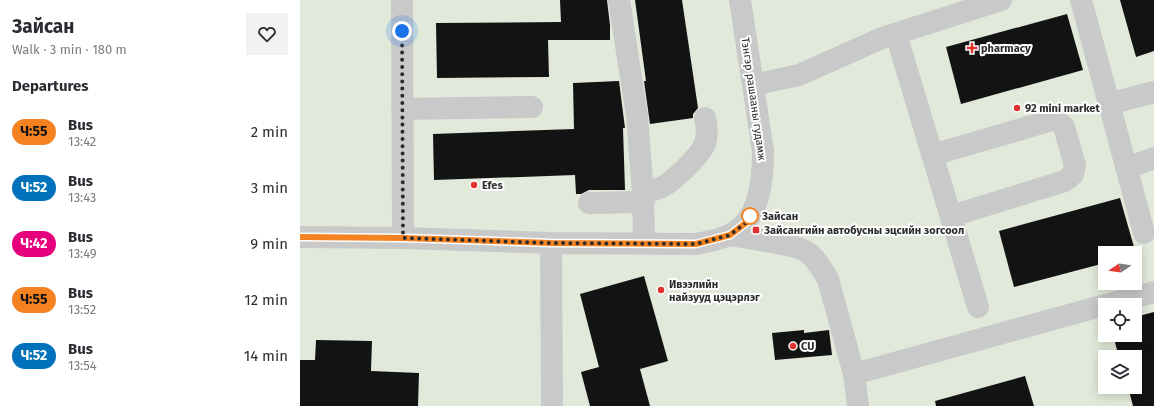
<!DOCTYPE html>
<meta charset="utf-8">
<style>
:root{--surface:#fff;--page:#f2f2f3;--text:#2b2b33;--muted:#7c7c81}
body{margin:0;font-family:"Fira Sans",sans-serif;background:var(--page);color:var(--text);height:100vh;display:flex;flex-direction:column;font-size:15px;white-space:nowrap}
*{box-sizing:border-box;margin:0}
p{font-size:13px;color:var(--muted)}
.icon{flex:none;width:22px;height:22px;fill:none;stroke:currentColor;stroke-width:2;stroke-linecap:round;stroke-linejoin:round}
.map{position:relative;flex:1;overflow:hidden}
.side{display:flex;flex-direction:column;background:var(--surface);width:300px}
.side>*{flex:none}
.badge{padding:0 8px;border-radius:13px;font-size:14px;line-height:26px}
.needle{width:26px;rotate:257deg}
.tools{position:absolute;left:798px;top:246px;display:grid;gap:8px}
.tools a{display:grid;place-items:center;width:44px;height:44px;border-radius:0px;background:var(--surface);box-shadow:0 2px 10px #0003;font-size:20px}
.you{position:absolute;width:20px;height:20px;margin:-10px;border:3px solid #fff;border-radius:50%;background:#1a73e8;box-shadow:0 0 0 6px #1a73e833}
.map>.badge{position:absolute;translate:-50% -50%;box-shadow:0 0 0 2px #fff}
h2{padding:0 12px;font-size:15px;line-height:36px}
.round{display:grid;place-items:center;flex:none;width:42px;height:42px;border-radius:0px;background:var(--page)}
.summary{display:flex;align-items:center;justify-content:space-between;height:68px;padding:0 12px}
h1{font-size:19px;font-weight:700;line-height:30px}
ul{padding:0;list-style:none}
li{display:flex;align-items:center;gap:12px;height:56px;padding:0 12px}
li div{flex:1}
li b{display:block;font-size:15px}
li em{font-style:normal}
li .badge{min-width:44px;font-weight:700;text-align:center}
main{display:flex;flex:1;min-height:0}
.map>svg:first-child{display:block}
</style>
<main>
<section class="side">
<div class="summary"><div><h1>Зайсан</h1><p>Walk · 3 min · 180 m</p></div><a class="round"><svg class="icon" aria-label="heart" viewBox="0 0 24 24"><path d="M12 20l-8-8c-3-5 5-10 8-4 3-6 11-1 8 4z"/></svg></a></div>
<h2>Departures</h2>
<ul>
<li><span class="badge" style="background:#f58220;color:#111">Ч:55</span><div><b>Bus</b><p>13:42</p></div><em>2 min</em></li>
<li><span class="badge" style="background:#0072bc;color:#fff">Ч:52</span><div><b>Bus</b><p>13:43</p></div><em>3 min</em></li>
<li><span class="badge" style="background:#e6007e;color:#fff">Ч:42</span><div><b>Bus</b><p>13:49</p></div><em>9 min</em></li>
<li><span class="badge" style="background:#f58220;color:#111">Ч:55</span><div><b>Bus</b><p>13:52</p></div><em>12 min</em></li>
<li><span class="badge" style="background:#0072bc;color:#fff">Ч:52</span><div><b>Bus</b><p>13:54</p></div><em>14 min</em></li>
</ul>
</section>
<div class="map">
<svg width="854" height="406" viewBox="0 0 854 406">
<rect width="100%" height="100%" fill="#fff"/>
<!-- green -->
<path fill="#e1eada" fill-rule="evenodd" d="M 0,0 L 854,0 L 854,406 L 0,406 ZM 805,253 L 835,253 L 835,283 L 805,283 ZM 805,305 L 835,305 L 835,335 L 805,335 ZM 805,357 L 835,357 L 835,387 L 805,387 Z"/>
<!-- building -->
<path fill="#131313" d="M 260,0 L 307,0 L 310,25 L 310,40 L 248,40 L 249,77 L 137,78 L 136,23 L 261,22 Z
M 335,0 L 382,0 L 398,108 L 393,114 L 393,118 L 350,124 L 344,81 L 346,81 Z
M 820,0 L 854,0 L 854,51 L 836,57 Z
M 767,14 L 783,70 L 661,104 L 646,47 Z
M 319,81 L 325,128 L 323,128 L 325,190 L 289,190 L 281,194 L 276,194 L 275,175 L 134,180 L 133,134 L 274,129 L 273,83 Z
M 820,198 L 836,254 L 835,253 L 805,253 L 805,263 L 714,287 L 699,231 Z
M 344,276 L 368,361 L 340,369 L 350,406 L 290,406 L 281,372 L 299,367 L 280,294 Z
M 854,312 L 854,406 L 833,406 L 828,387 L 835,387 L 835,357 L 819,357 L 813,335 L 835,335 L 835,317 Z
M 504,330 L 504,333 L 529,330 L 532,355 L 475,360 L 472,333 Z
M 16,340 L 72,341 L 71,371 L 119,373 L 118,406 L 0,406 L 0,360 L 15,360 Z
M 725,376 L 734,406 L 636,406 L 635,401 Z"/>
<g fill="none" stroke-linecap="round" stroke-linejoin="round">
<!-- minor -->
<path stroke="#c9c9c9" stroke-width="22" d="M 102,0 L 103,238
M 319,0 L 337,116 L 343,193 L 344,243
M 781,0 L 844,233
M 596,34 L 678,307
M 453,85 L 499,75 L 582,38 L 701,0
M 809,104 L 854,92
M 102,109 L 232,107
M 632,155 L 752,120 L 757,120 L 764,127 L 775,165 L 773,174 L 765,181 L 651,216
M 826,168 L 854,158
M 343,193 C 349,191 356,190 362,187 C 373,182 398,157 404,146 C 408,137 407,127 405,118
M 289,203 L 344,202
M 430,235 C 445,238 496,244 507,252 C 516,258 522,269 528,279 L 554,374 L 805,305
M 0,237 L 103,238 L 251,243 L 396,244 C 407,242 419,240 429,235 C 460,221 463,180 463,151 L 440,0
M 251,243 L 252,406
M 806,305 L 854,292
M 554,374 L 558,406"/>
</g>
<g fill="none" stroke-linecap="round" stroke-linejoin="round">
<!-- line casing -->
<g stroke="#fff" stroke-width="9">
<path id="line" d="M 0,237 L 103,238 L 251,243 L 396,244 L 430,235 L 447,222 L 451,215"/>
</g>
<!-- line -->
<use href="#line" stroke="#f58220" stroke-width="6"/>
<!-- walk -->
<path stroke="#2c2c2c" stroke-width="4" stroke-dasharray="0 7.2" d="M 102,31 L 103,238 L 251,243 L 396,244 L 430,235 L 447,222 L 451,215 L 450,216"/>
</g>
<!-- markers -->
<g fill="#e23230" stroke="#fff" stroke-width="1.5">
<path d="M670 42h4v4h4v4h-4v4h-4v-4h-4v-4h4z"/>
<circle cx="717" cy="108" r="4"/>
<circle cx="174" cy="185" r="4"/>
<rect x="452" y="226" width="8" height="8" rx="2"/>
<circle cx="361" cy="290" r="4"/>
<circle cx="493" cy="346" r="4"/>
</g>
<circle fill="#fff" stroke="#f58220" stroke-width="2" cx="450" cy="216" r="8"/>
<g text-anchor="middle" stroke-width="4" stroke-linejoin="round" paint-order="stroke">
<!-- poi labels -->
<g font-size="11" font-weight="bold" fill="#2c2c2c" stroke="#fff" text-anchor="start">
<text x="681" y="52">pharmacy</text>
<text x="725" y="112">92 mini market</text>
<text x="182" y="189">Efes</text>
<text x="464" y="234">Зайсангийн автобусны эцсийн зогсоол</text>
<text x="369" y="288">Ивээлийн<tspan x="369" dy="13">найзууд цэцэрлэг</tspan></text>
<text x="501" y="350">CU</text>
</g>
<!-- street labels -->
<g font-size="11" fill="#2c2c2c" stroke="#fff">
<text transform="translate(454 99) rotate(82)" y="4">Тэнгэр рашааны гудамж</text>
</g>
<!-- stop labels -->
<g font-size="11" font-weight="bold" fill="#2c2c2c" stroke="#fff" text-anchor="start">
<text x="462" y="220">Зайсан</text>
</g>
</g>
</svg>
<div class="tools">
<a><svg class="needle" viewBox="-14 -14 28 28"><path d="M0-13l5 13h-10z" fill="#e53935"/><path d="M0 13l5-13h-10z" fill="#7c7c81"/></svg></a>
<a><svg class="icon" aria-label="locate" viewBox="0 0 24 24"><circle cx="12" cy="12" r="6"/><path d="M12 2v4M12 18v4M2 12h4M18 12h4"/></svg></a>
<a><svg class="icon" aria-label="layers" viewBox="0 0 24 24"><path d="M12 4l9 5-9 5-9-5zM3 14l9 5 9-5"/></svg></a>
</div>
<div class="you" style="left:102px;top:31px"></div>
</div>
</main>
